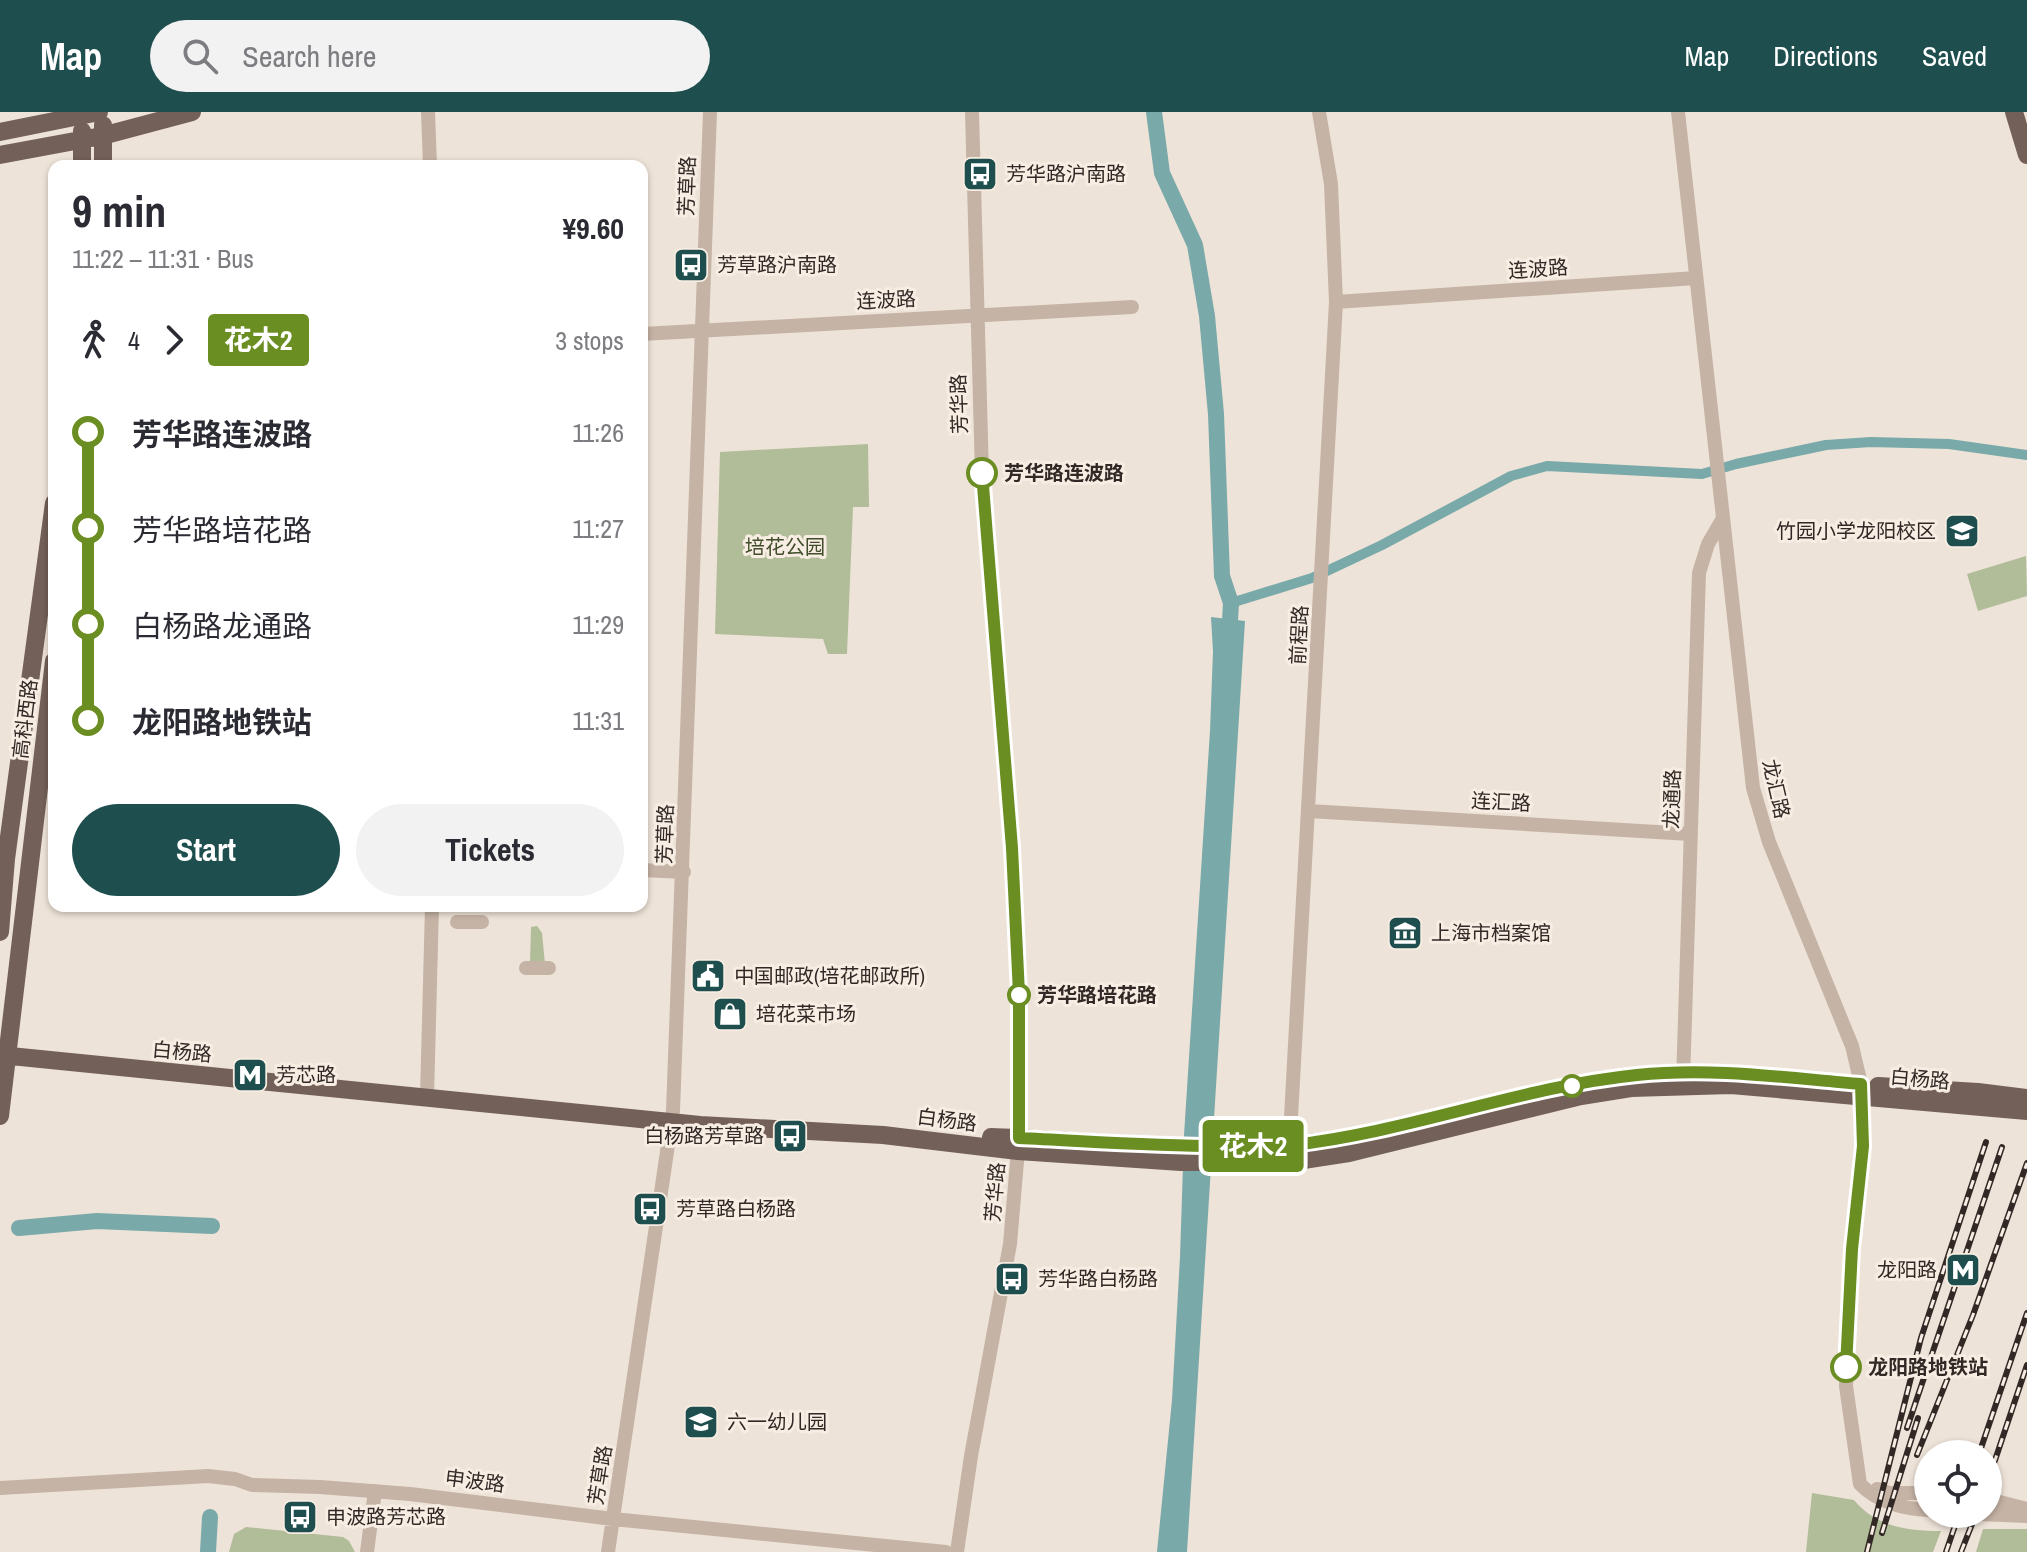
<!DOCTYPE html>
<meta charset="utf-8">
<style>
:root{--surface:#fff;--page:#f2f2f3;--text:#2b2b33;--muted:#7c7c81;--accent:#1f4e4f}
body{margin:0;font-family:"Archivo Narrow","Noto Sans SC",sans-serif;background:var(--page);color:var(--text);height:100vh;display:flex;flex-direction:column;font-size:30px;white-space:nowrap}
*{box-sizing:border-box;margin:0}
p{font-size:26px;color:var(--muted)}
.icon{flex:none;width:44px;height:44px;fill:none;stroke:currentColor;stroke-width:2;stroke-linecap:round;stroke-linejoin:round}
.map{position:relative;flex:1;overflow:hidden}
.sheet{position:absolute;left:48px;top:48px;width:600px;height:752px;display:flex;flex-direction:column;background:var(--surface);border-radius:16px;box-shadow:0 2px 6px #0004}
.sheet>*{flex:none}
.badge{padding:0 16px;border-radius:6px;font-size:28px;line-height:52px}
.controls{position:absolute;left:1914px;top:1328px;display:grid;gap:16px}
.controls a{display:grid;place-items:center;width:88px;height:88px;border-radius:50%;background:var(--surface);box-shadow:0 2px 6px #0004;font-size:40px}
.map>.badge{position:absolute;translate:-50% -50%;box-shadow:0 0 0 4px #fff}
.legs{display:flex;align-items:center;gap:12px;height:88px;padding:0 24px;font-size:26px}
.legs p{margin-inline-start:auto}
.head{display:flex;align-items:center;justify-content:space-between;height:136px;padding:0 24px}
h1{font-size:44px;font-weight:700;line-height:60px}
.cta{display:flex;gap:16px;margin-top:auto;padding:16px 24px}
.cta a{flex:1;height:92px;border-radius:48px;background:var(--accent);color:#fff;font-size:32px;font-weight:700;line-height:92px;text-align:center}
.cta a+a{background:var(--page);color:var(--text)}
ul{padding:0 24px;list-style:none}
li{display:flex;align-items:center;gap:28px;height:96px;font-size:30px}
li i{display:grid;place-items:center;width:12px;height:100%;margin:0 10px;background:currentColor}
li i::after{content:'';width:20px;height:20px;margin:-10px;border:6px solid;border-radius:50%;background:var(--surface)}
li p{margin-inline-start:auto}
li:first-child i{background:linear-gradient(#0000 50%,currentColor 0)}
li:last-child i{background:linear-gradient(currentColor 50%,#0000 0)}
header{display:flex;align-items:center;gap:48px;box-sizing:border-box;height:112px;padding:0 40px;background:var(--accent);color:#fff}
header strong{font-size:38px}
nav{display:flex;gap:44px;margin-inline-start:auto;font-size:28px}
.search{width:560px;height:72px;background:var(--page);display:flex;align-items:center;gap:20px;box-sizing:border-box;padding:0 28px;border-radius:44px;color:var(--muted);font-size:30px}
.map>svg:first-child{display:block}
</style>
<header>
<strong>Map</strong>
<div class="search"><svg class="icon" aria-label="search" viewBox="0 0 24 24"><circle cx="10" cy="10" r="6"/><path d="M15 15l6 6"/></svg>Search here</div>
<nav><a>Map</a><a>Directions</a><a>Saved</a></nav>
</header>
<div class="map">
<svg width="2027" height="1440" viewBox="0 0 2027 1440">
<rect width="100%" height="100%" fill="#eee3d8"/>
<!-- green -->
<path fill="#b1bc99" d="M 868,332 L 869,395 L 853,395 L 847,542 L 828,542 L 823,527 L 715,522 L 720,340 Z
M 2026,444 L 2027,484 L 1978,499 L 1967,462 Z
M 537,814 L 542,821 L 545,852 L 530,851 L 531,815 Z
M 1812,1381 L 1854,1388 C 1876,1415 1908,1419 1941,1419 L 1933,1440 L 1806,1440 Z
M 246,1415 L 343,1425 L 349,1429 L 355,1440 L 229,1440 L 234,1422 Z
M 1983,1417 L 2027,1417 L 2027,1440 L 1976,1440 Z"/>
<!-- water -->
<path fill="#79a9a9" d="M 1211,505 L 1245,509 L 1187,1440 L 1157,1440 L 1172,1288 L 1180,1145 L 1184,1023 L 1210,619 L 1213,539 Z"/>
<g fill="none" stroke-linecap="round" stroke-linejoin="round">
<!-- canal -->
<path stroke="#79a9a9" stroke-width="10" d="M 1231,491 L 1312,466 L 1382,433 L 1511,364 L 1547,354 L 1702,362 L 1736,352 L 1826,333 L 1871,330 L 1949,332 L 2027,343"/>
<!-- river -->
<path stroke="#79a9a9" stroke-width="16" d="M 1154,0 L 1162,61 L 1195,133 L 1207,204 L 1216,302 L 1222,464 L 1231,491 L 1229,527
M 19,1116 L 97,1109 L 212,1114
M 208,1440 L 210,1405"/>
<!-- minor -->
<path stroke="#c5b3a5" stroke-width="14" d="M 428,0 L 430,54
M 1678,0 L 1753,676 L 1769,730 L 1852,934 L 1861,972 L 1863,1034 L 1852,1137 L 1846,1274 L 1860,1372 C 1877,1390 1904,1397 1928,1398
M 1336,190 L 1696,166
M 642,222 L 1132,195
M 1309,699 L 1690,722
M 642,758 L 684,760
M 457,810 L 482,810
M 526,856 L 549,856
M 1683,970 L 1699,461 L 1708,432 L 1722,408
M 427,985 L 432,794
M 1289,1041 L 1336,190 L 1331,72 L 1319,0
M 0,1376 L 208,1364 L 235,1367 L 252,1373 L 320,1375 L 410,1382 L 613,1407 L 946,1440
M 1877,1377 L 1889,1381 L 1928,1381
M 1988,1387 L 2027,1397
M 1978,1402 L 2027,1404
M 367,1440 L 375,1379
M 608,1440 L 673,999 L 710,0
M 957,1440 L 971,1344 L 1010,1132 L 1019,1026 L 1019,882 L 1015,775 L 982,362 L 972,0"/>
<!-- major -->
<path stroke="#736058" stroke-width="18" d="M 2014,0 L 2027,43
M 103,13 L 103,54
M 82,19 L 82,54
M 0,20 L 99,0
M 0,43 L 102,24 L 192,0
M 0,820 L 6,747 L 54,391
M 0,943 L 700,1013 L 883,1023 L 1018,1039 L 1181,1050 L 1290,1050 L 1349,1041 L 1581,984 L 1631,976 L 1731,973 L 2027,999
M 1651,962 L 1713,961
M 1878,974 L 1978,980 L 2027,986
M 0,1004 L 54,549
M 991,1025 C 1089,1028 1190,1041 1289,1033 C 1378,1026 1464,997 1551,979"/>
<!-- rail casing -->
<g stroke="#322926" stroke-width="6">
<path id="rail" d="M 1907,1316 L 2002,1035
M 1979,1342 L 2027,1201
M 1917,1343 L 1973,1203 L 2027,1051
M 1988,1369 L 2027,1253
M 1882,1421 L 1918,1306
M 1867,1440 L 1921,1226 L 1986,1030
M 1946,1440 L 1959,1402
M 1961,1440 L 1976,1402"/>
</g>
<!-- rail -->
<use href="#rail" stroke="#f7ede3" stroke-width="3" stroke-dasharray="9" stroke-linecap="butt"/>
</g>
<g fill="none" stroke-linecap="round" stroke-linejoin="round">
<!-- line-1 casing -->
<g stroke="#fff" stroke-width="18">
<path id="line-1" d="M 982,361 L 1012,736 L 1019,882 L 1019,1026 C 1086,1029 1152,1034 1219,1034 C 1243,1034 1268,1035 1292,1033 C 1409,1020 1520,975 1637,963 C 1712,955 1787,966 1861,972 L 1863,1034 L 1852,1137 L 1846,1255"/>
</g>
<!-- line-1 -->
<use href="#line-1" stroke="#6b8e23" stroke-width="12"/>
</g>
<!-- icons -->
<defs>
<g id="bus-square" transform="scale(1.8)"><rect x="-9" y="-9" width="18" height="18" rx="4" fill="#1f4e4f" stroke="#f7ede3"/><path d="M-5-6H5V4H4V6H2V4H-2V6H-4V4H-5ZM-3.5-4V0h7V-4ZM-3.5 1.2v1.5H-2V1.2ZM2 1.2v1.5H3.5V1.2Z" fill="#fff"/></g>
<g id="school-square" transform="scale(1.8)"><rect x="-9" y="-9" width="18" height="18" rx="4" fill="#1f4e4f" stroke="#f7ede3"/><path d="M0-5L7-2L0 1L-7-2ZM-4 1L0 2.5L4 1V4Q0 6-4 4Z" fill="#fff"/></g>
<g id="museum-square" transform="scale(1.8)"><rect x="-9" y="-9" width="18" height="18" rx="4" fill="#1f4e4f" stroke="#f7ede3"/><path d="M0-6L6-3V-2H-6V-3ZM-5-1h2V3h-2ZM-1-1h2V3h-2ZM3-1h2V3H3ZM-6 4H6V6H-6Z" fill="#fff"/></g>
<g id="civic-square" transform="scale(1.8)"><rect x="-9" y="-9" width="18" height="18" rx="4" fill="#1f4e4f" stroke="#f7ede3"/><path d="M-.6-6.5H3V-4.5H.6V-3L4-1V1h2V6H-6V1h2V-1L-.6-3ZM-1.2 2.5V6h2.4V2.5Z" fill="#fff"/></g>
<g id="shop-square" transform="scale(1.8)"><rect x="-9" y="-9" width="18" height="18" rx="4" fill="#1f4e4f" stroke="#f7ede3"/><path d="M-5-2.5h2.3a2.7 3.5 0 0 1 5.4 0H5L5.5 6h-11ZM-1.5-2.5h3a1.5 2.3 0 0 0-3 0Z" fill="#fff"/></g>
<g id="metro-square" transform="scale(1.8)"><rect x="-9" y="-9" width="18" height="18" rx="4" fill="#1f4e4f" stroke="#f7ede3"/><path d="M-5.5 5V-5H-3L0 0L3-5H5.5V5H3V-.5L0 4L-3-.5V5Z" fill="#fff"/></g>
</defs>
<g fill-rule="evenodd">
<use href="#bus-square" x="980" y="62"/>
<use href="#bus-square" x="691" y="153"/>
<use href="#school-square" x="1962" y="419"/>
<use href="#museum-square" x="1405" y="821"/>
<use href="#civic-square" x="708" y="864"/>
<use href="#shop-square" x="730" y="902"/>
<use href="#metro-square" x="250" y="963"/>
<use href="#bus-square" x="790" y="1024"/>
<use href="#bus-square" x="650" y="1097"/>
<use href="#metro-square" x="1963" y="1158"/>
<use href="#bus-square" x="1012" y="1167"/>
<use href="#school-square" x="701" y="1310"/>
<use href="#bus-square" x="300" y="1405"/>
</g>
<!-- markers -->
<g fill="#fff" stroke="#6b8e23" stroke-width="4">
<circle cx="982" cy="361" r="14"/>
<circle cx="1019" cy="883" r="10"/>
<circle cx="1572" cy="974" r="10"/>
<circle cx="1846" cy="1255" r="14"/>
</g>
<g text-anchor="middle" stroke-width="6" stroke-linejoin="round" paint-order="stroke">
<!-- poi labels -->
<g font-size="20" fill="#322926" stroke="#f7ede3" text-anchor="start">
<text x="1006" y="69">芳华路沪南路</text>
<text x="717" y="160">芳草路沪南路</text>
<text x="1936" y="426" text-anchor="end">竹园小学龙阳校区</text>
<text x="1431" y="828">上海市档案馆</text>
<text x="734" y="871">中国邮政(培花邮政所)</text>
<text x="756" y="909">培花菜市场</text>
<text x="276" y="970">芳芯路</text>
<text x="764" y="1031" text-anchor="end">白杨路芳草路</text>
<text x="676" y="1104">芳草路白杨路</text>
<text x="1937" y="1165" text-anchor="end">龙阳路</text>
<text x="1038" y="1174">芳华路白杨路</text>
<text x="727" y="1317">六一幼儿园</text>
<text x="326" y="1412">申波路芳芯路</text>
</g>
<!-- street labels -->
<g font-size="20" fill="#322926" stroke="#f7ede3">
<text transform="translate(687 74) rotate(-88)" y="7">芳草路</text>
<text transform="translate(1538 157) rotate(-4)" y="7">连波路</text>
<text transform="translate(886 188) rotate(-3)" y="7">连波路</text>
<text transform="translate(959 292) rotate(-92)" y="7">芳华路</text>
<text transform="translate(1299 523) rotate(-87)" y="7">前程路</text>
<text transform="translate(25 607) rotate(-83)" y="7">高科西路</text>
<text transform="translate(1776 677) rotate(77)" y="7">龙汇路</text>
<text transform="translate(1672 687) rotate(-88)" y="7">龙通路</text>
<text transform="translate(1501 690) rotate(3)" y="7">连汇路</text>
<text transform="translate(665 722) rotate(-88)" y="7">芳草路</text>
<text transform="translate(182 940) rotate(5)" y="7">白杨路</text>
<text transform="translate(1920 967) rotate(5)" y="7">白杨路</text>
<text transform="translate(947 1008) rotate(7)" y="7">白杨路</text>
<text transform="translate(995 1080) rotate(-85)" y="7">芳华路</text>
<text transform="translate(600 1363) rotate(-81)" y="7">芳草路</text>
<text transform="translate(475 1369) rotate(7)" y="7">申波路</text>
</g>
<!-- stop labels -->
<g font-size="20" font-weight="bold" fill="#322926" stroke="#f7ede3" text-anchor="start">
<text x="1004" y="368">芳华路连波路</text>
<text x="1037" y="890">芳华路培花路</text>
<text x="1868" y="1262">龙阳路地铁站</text>
</g>
<!-- park labels -->
<g font-size="20" fill="#424e2b" stroke="#f7ede3">
<text x="785" y="442">培花公园</text>
</g>
</g>
</svg>
<div class="controls">
<a><svg class="icon" aria-label="locate" viewBox="0 0 24 24"><circle cx="12" cy="12" r="6"/><path d="M12 2v4M12 18v4M2 12h4M18 12h4"/></svg></a>
</div>
<b class="badge" style="left:1253px;top:1034px;background:#6b8e23;color:#fff">花木2</b>
<section class="sheet">
<div class="head"><div><h1>9 min</h1><p>11:22 – 11:31 · Bus</p></div><b>¥9.60</b></div>
<div class="legs"><svg class="icon" aria-label="walk" viewBox="0 0 24 24"><circle cx="13" cy="4" r="2"/><path d="M13 8l-2 6 4 7M11 14l-3 7M7 12l3-4h3l4 4"/></svg>4<svg class="icon" aria-label="forward" viewBox="0 0 24 24"><path d="M9 5l7 7-7 7"/></svg><b class="badge" style="background:#6b8e23;color:#fff">花木2</b><p>3 stops</p></div>
<ul>
<li><i style="color:#6b8e23"></i><b>芳华路连波路</b><p>11:26</p></li>
<li><i style="color:#6b8e23"></i><span>芳华路培花路</span><p>11:27</p></li>
<li><i style="color:#6b8e23"></i><span>白杨路龙通路</span><p>11:29</p></li>
<li><i style="color:#6b8e23"></i><b>龙阳路地铁站</b><p>11:31</p></li>
</ul>
<div class="cta"><a>Start</a><a>Tickets</a></div>
</section>
</div>
